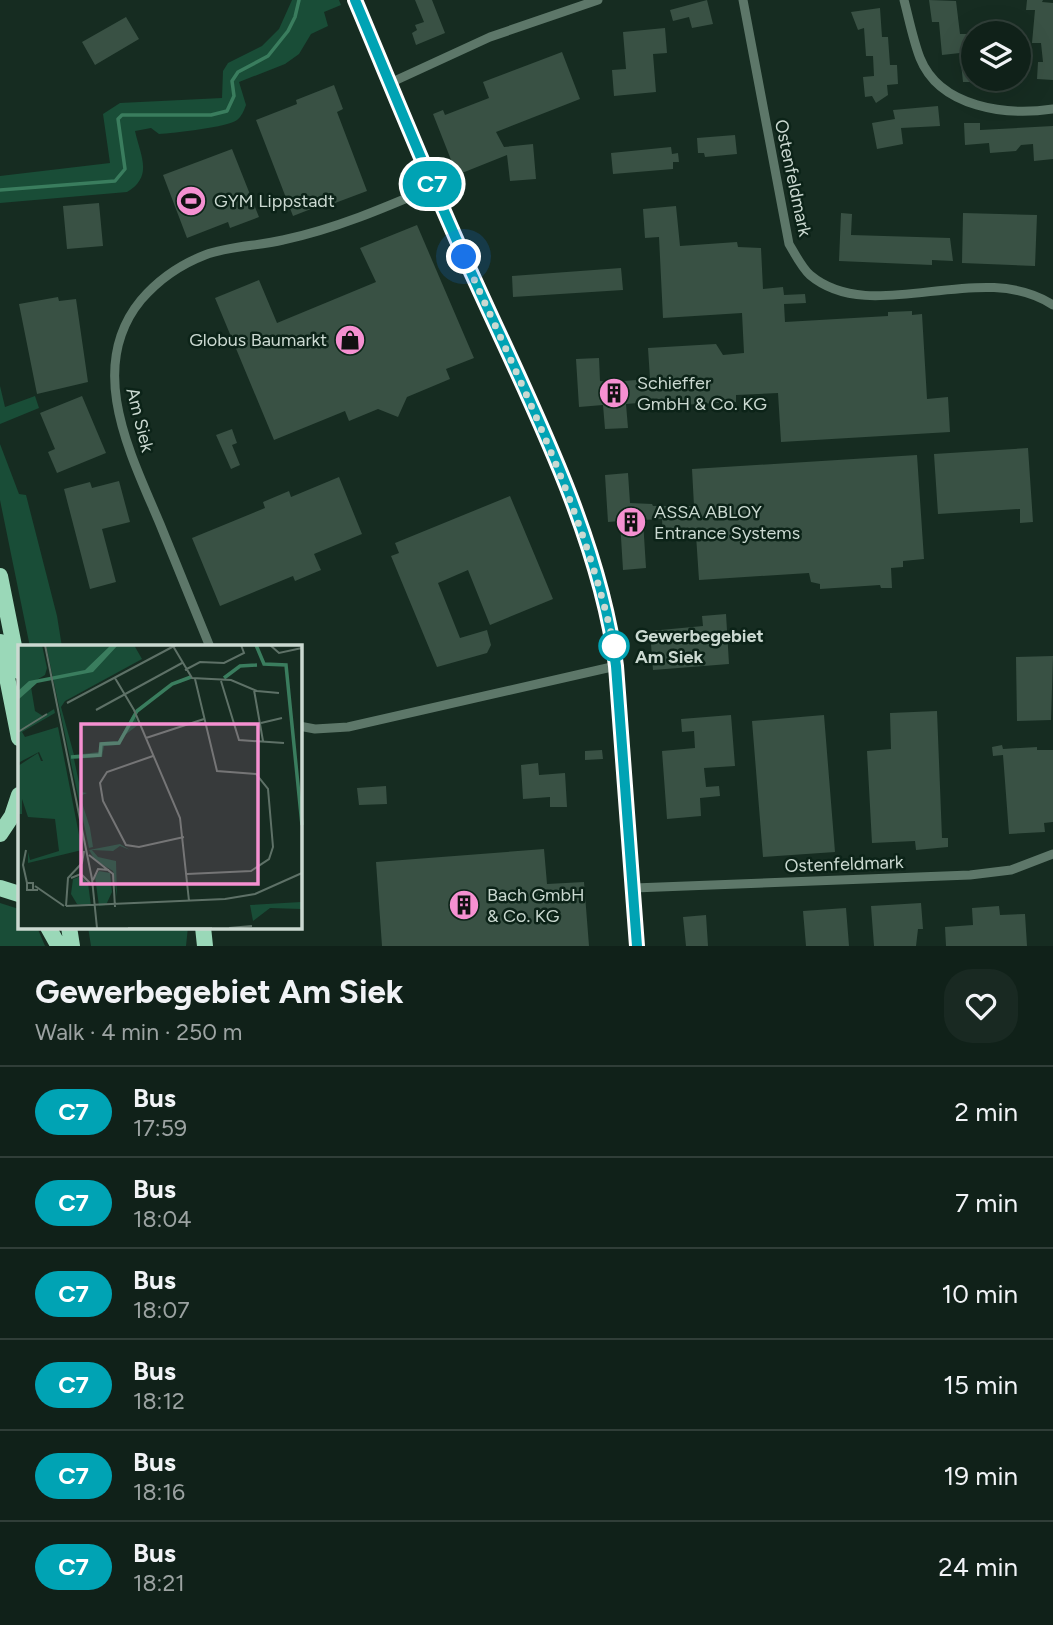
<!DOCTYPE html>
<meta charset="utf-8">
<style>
:root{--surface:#102119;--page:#192922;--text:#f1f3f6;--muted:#9ca3a2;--line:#303e38}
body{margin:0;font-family:Figtree,sans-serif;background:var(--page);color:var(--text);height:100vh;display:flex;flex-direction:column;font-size:26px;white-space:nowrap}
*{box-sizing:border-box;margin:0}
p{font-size:23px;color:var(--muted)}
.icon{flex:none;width:38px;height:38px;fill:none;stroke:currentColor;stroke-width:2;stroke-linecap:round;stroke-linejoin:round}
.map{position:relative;height:946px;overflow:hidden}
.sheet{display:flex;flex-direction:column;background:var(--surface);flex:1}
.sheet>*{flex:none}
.badge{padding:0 14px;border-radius:23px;font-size:24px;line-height:46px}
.buttons{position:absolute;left:961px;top:21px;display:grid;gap:14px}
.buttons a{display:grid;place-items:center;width:70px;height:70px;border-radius:50%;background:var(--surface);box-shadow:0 7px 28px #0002,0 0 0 2px var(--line);font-size:35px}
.you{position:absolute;width:35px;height:35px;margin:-18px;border:5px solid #fff;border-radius:50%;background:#1a73e8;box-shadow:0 0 0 10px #1a73e833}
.map>.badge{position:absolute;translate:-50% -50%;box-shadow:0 0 0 4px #fff}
.round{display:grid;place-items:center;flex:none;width:74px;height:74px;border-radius:28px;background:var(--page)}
.summary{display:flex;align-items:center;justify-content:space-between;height:119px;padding:0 35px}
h1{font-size:33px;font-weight:700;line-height:52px}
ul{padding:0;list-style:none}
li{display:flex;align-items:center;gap:21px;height:91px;padding:0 35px;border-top:2px solid var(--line)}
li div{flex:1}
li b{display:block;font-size:26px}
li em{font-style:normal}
li .badge{min-width:77px;font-weight:700;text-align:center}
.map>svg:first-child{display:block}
</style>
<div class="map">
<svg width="1053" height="946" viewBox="0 0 1053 946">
<rect width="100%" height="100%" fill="#162c21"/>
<!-- green -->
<path fill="#194d37" d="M 292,0 L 339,0 L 341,5 L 324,12 L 328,26 L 311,34 L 299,54 L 285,64 L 239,82 L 246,105 C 244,110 242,116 237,120 C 229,127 173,133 159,134 L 151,128 L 135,131 C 140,155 154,176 127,192 L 0,203 L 0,176 L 110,163 L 103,114 L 120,103 L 222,98 L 223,71 L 228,63 L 262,46 L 279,29 Z
M 0,386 L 5,407 L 35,396 L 39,408 L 0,424 Z
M 0,444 L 19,494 L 26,495 L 57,616 L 62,647 L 30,647 L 0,500 Z
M 0,903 L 19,909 L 19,927 L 37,927 L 45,946 L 0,946 Z
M 88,927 L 188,927 L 186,946 L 91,946 Z"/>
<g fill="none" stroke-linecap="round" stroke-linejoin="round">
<!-- stream -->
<path stroke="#3a7d5e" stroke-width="3.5" d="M 0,190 L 115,181 L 125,169 L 118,119 L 122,115 L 211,115 L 227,111 L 234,96 L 232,81 L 238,72 L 268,56 L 288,31 L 295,17 L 299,0"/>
</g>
<!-- building -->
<path fill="#395144" d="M 415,0 L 432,0 L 445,33 L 416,45 L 412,33 L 417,30 L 415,25 L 424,22 Z
M 707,0 L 713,24 L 692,28 L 689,17 L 673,21 L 670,10 Z
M 929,0 L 956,1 L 960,34 L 967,34 L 969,59 L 973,59 L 973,82 L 963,82 L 960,53 L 942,55 L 939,22 L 932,22 Z
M 1027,0 L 1043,0 L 1042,2 L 1053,3 L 1053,80 L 1037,79 L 1038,62 L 1043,62 L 1041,43 L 1032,43 L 1035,10 L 1026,10 Z
M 880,8 L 882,37 L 888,37 L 890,65 L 897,65 L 898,84 L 887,85 L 888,95 L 876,103 L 872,96 L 865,97 L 863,77 L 874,76 L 873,56 L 866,56 L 864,28 L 858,30 L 851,12 Z
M 126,17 L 139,39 L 95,65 L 82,42 Z
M 665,28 L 667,53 L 653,54 L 656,92 L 614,96 L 612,70 L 626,69 L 623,32 Z
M 562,52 L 580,99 L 496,132 L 504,147 L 533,144 L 536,179 L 510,181 L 507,155 L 457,175 L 433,114 L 443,110 L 445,115 L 489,98 L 483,82 Z
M 334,85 L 343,109 L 337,112 L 367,191 L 335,203 L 334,200 L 293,216 L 256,120 L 297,104 L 296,100 Z
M 938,106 L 940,126 L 901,128 L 903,144 L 877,149 L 872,123 L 895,119 L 893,110 Z
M 964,123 L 980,123 L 980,130 L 1053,126 L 1053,159 L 1034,161 L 1033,144 L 1021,145 L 1016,151 L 990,153 L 989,143 L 965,145 Z
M 735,135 L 737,154 L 705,157 L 704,153 L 698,153 L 697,138 Z
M 671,147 L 672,154 L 678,153 L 679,162 L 673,162 L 673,169 L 613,174 L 611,153 Z
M 232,149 L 259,217 L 230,228 L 228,222 L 187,238 L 163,175 Z
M 99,203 L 103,246 L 67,249 L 63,206 Z
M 676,206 L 680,246 L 737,242 L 738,247 L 761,248 L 763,289 L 783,287 L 784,295 L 805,294 L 806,303 L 784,304 L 785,322 L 888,316 L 888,312 L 912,311 L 912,315 L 922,314 L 927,399 L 948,397 L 950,432 L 781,442 L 778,393 L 736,395 L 736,402 L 662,406 L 662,401 L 626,404 L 628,428 L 605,429 L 603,405 L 579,407 L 576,359 L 599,358 L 600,381 L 610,382 L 650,379 L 648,348 L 716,344 L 723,355 L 744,353 L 742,313 L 663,318 L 659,237 L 645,238 L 643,209 Z
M 841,213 L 852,214 L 851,235 L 950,238 L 953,261 L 932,260 L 932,265 L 839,261 Z
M 963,213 L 1037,215 L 1035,266 L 962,263 Z
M 417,225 L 474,358 L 446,369 L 450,379 L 407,397 L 398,417 L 378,409 L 349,421 L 345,411 L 274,440 L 215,298 L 259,280 L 277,323 L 376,282 L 360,248 Z
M 621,268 L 623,290 L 513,297 L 512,276 Z
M 58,297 L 59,301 L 76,299 L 88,382 L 37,394 L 19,304 Z
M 82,396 L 106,453 L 57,473 L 48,452 L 55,449 L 40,413 Z
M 232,429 L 237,443 L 232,445 L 240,465 L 231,469 L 216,435 Z
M 1028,448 L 1033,522 L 1020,523 L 1020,509 L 938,514 L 934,454 Z
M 917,455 L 924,559 L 903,561 L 903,567 L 891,568 L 892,588 L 881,588 L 880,585 L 820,589 L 820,584 L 811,582 L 809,573 L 699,580 L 696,535 L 663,537 L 662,519 L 643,520 L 646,568 L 623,570 L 620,521 L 608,522 L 605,475 L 628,473 L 630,503 L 652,504 L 653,506 L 694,506 L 692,469 Z
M 339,477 L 362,534 L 314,554 L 321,570 L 295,581 L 293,576 L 220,606 L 192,538 L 265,508 L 263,502 L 289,491 L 291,497 Z
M 119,481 L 130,522 L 102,529 L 116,582 L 90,589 L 64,489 L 90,482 L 92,488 Z
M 510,496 L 553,599 L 490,625 L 468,570 L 438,583 L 460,638 L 487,630 L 491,645 L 487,653 L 437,667 L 391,556 L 399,553 L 395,543 Z
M 726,614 L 729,664 L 653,670 L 650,631 L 703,626 L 702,616 Z
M 1053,656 L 1051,720 L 1017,721 L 1016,657 Z
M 937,711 L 942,838 L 948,838 L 948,847 L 916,850 L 915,841 L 872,843 L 867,751 L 891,749 L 890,713 Z
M 731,715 L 735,766 L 704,768 L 706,787 L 719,786 L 720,796 L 700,798 L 701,816 L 667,819 L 662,751 L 695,748 L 694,731 L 682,732 L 681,719 Z
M 824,715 L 835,852 L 763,857 L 752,721 Z
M 1002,745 L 1003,749 L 1037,747 L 1037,750 L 1053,750 L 1053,822 L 1044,823 L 1045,832 L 1009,834 L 1003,755 L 993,756 L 992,747 Z
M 602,750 L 603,759 L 585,760 L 585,751 Z
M 538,763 L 539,775 L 565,773 L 567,807 L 550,807 L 550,797 L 523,799 L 521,765 Z
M 386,786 L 387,804 L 359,805 L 357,788 Z
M 544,849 L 547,884 L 584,882 L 589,946 L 382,946 L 376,862 Z
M 921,903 L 923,929 L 918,929 L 916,946 L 874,946 L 871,906 Z
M 999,906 L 1000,915 L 1025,914 L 1027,946 L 946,946 L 945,927 L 973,925 L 972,908 Z
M 846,908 L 849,946 L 806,946 L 803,911 Z
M 706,915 L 708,946 L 686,946 L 683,917 Z"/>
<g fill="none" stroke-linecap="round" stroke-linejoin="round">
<!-- minor -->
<path stroke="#5d7769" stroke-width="9" d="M 355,0 L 433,187 L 556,462 L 591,558 L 605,605 L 616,666 L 637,946
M 743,0 L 789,244 C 795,254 802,268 810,275 C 873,328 980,257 1053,305
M 904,0 C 909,19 913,40 920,58 C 940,108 1007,116 1053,109
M 390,83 L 490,37 L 598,0
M 210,647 C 193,606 177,565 160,524 C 131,455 85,368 141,300 C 159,279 179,265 205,255 C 229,246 258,246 283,240 C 335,229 384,208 433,187
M 299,726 L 315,729 L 348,727 L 616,666
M 634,888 L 970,875 L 1011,870 L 1053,854"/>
<!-- trunk -->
<path stroke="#9ad8b8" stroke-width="16" d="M 0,576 L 19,671
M 0,642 L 19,738
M 0,834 L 12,816 L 19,795
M 0,888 L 19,894
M 48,927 L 58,945
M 69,927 L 72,946
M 203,927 L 205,946"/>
</g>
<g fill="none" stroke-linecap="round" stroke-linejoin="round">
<!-- line casing -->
<g stroke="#fff" stroke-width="16">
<path id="line" d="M 355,0 C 395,95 433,190 476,283 C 530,402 600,537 616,666 L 637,946"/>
</g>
<!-- line -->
<use href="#line" stroke="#00a3b4" stroke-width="10"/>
<!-- walk -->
<path stroke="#cbd9d1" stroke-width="7" stroke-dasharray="0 12.6" d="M 464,257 C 521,384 584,509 614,646"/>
</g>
<!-- icons -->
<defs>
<g id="stadium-disc" transform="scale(1.575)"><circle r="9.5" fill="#f590d1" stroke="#0c2318"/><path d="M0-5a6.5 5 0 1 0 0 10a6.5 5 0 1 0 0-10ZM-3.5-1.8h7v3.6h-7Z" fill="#111"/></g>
<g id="shop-disc" transform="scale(1.575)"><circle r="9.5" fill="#f590d1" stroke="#0c2318"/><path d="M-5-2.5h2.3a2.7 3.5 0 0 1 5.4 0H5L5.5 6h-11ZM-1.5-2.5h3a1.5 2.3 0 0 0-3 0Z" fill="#111"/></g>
<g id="building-disc" transform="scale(1.575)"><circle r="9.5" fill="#f590d1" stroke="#0c2318"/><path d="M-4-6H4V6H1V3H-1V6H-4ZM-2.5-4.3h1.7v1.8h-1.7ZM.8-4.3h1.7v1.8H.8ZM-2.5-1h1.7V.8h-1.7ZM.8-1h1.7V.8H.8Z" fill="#111"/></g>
</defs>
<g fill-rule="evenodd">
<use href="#stadium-disc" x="191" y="201"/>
<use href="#shop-disc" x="350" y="340"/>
<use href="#building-disc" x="614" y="393"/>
<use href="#building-disc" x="631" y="522"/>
<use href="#building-disc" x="464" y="905"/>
</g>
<!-- markers -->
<circle fill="#fff" stroke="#00a3b4" stroke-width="3.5" cx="614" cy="646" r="14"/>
<g text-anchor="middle" stroke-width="5" stroke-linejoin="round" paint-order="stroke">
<!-- street labels -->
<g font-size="18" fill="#cbd9d1" stroke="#0c2318">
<text transform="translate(793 178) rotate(78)" y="6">Ostenfeldmark</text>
<text transform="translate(140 420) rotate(76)" y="6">Am Siek</text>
<text transform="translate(844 864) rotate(-2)" y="6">Ostenfeldmark</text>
</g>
<!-- poi labels -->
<g font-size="18" fill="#cbd9d1" stroke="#0c2318" text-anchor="start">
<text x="214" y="207">GYM Lippstadt</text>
<text x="327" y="346" text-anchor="end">Globus Baumarkt</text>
<text x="637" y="389">Schieffer<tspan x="637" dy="21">GmbH &amp; Co. KG</tspan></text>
<text x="654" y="518">ASSA ABLOY<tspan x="654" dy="21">Entrance Systems</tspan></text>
<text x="487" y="901">Bach GmbH<tspan x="487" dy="21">&amp; Co. KG</tspan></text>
</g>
<!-- stop labels -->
<g font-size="18" font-weight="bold" fill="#cbd9d1" stroke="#0c2318" text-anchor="start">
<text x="635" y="642">Gewerbegebiet<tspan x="635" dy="21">Am Siek</tspan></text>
</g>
</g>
<!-- overview -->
<g transform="translate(18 645)">
<rect width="284" height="284" fill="#162c21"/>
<path d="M 0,0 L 24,0 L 29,23 L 27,30 L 0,46 ZM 28,0 L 116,0 L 124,14 L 47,56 L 43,62 L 56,110 L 81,107 L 83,97 L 100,96 L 116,68 L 120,80 L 103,93 L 101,100 L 86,101 L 84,112 L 56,114 L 63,147 L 69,148 L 62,151 L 72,183 L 75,202 L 71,203 ZM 13,42 L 17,66 L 25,71 L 36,64 L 37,68 L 4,87 L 7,92 L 40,82 L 64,205 L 10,218 L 10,207 L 12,215 L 41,206 L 37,174 L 10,172 L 4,154 L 4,169 L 0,169 L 0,121 L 20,108 L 23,116 L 42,114 L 25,116 L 21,107 L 0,118 L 0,55 ZM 102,199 L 112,205 L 102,201 L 95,206 L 74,205 L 80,212 L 98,216 L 99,252 L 95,226 L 77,215 L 71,205 ZM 81,226 L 92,228 L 94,247 L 88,260 L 81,261 L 77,232 ZM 63,231 L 70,238 L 73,261 L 59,259 L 53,249 L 55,234 ZM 283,257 L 283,264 L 252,263 L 235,276 L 232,260 Z" fill="#194d37"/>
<path d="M 93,0 L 100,0 L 75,27 L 19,38 L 0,55 L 0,46 L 11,36 L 67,25 Z" fill="#3a7d5e"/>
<path fill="none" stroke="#3a7d5e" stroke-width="3.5" d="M 238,0 L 246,19 L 268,20 L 284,180M 206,33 L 222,21 L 239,20M 53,112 L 82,110 L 83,99 L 101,98 L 119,66 L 154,39 L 173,32"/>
<path fill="none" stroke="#5e7167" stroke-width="2" d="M 27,0 L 74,234 L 79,283M 252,0 L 261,8 L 284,3M 155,1 L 174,33 L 213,35 L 239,46 L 261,48M 167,25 L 182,17 L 206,18 L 226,8 L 223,0M 97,33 L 116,65 L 162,173 L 171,256M 203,36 L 221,95 L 266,98M 236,45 L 245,96M 49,58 L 158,0M 78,65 L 164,18M 243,78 L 264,73M 0,87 L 29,69M 128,93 L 186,74M 135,111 L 89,127 L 82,138 L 85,156 L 108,200 L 121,202 L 166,192M 8,205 L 5,220 L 9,238M 71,210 L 95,229 L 97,262M 169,229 L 233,226 L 251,214 L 255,202 L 250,144 L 238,129 L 199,126 L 177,34M 53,233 L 63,229 L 72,238M 75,235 L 80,224 L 91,225M 17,241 L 46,261M 15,244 L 15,238 L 9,238 L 9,245 L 20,245M 48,261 L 207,254 L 237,249 L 284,228M 48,261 L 50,233 L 64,218 L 66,206M 110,283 L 194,283M 211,283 L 234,281"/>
<path fill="#f590d1" fill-opacity="0.15" stroke="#f590d1" stroke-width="3.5" d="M 63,79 L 240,79 L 240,239 L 63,239 Z"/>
<rect width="284" height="284" fill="none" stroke="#cbd9d1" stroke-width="3.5"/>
</g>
</svg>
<div class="buttons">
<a><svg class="icon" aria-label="layers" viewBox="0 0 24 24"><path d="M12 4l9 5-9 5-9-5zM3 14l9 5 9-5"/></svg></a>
</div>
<div class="you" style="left:464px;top:257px"></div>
<b class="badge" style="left:432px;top:184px;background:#00a3b4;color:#fff">C7</b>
</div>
<section class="sheet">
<div class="summary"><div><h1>Gewerbegebiet Am Siek</h1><p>Walk · 4 min · 250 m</p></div><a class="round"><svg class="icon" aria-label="heart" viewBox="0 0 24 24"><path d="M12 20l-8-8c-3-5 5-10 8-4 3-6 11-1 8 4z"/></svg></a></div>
<ul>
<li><span class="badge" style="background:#00a3b4;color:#fff">C7</span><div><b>Bus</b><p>17:59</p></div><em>2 min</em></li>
<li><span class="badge" style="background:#00a3b4;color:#fff">C7</span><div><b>Bus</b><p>18:04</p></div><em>7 min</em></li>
<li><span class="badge" style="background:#00a3b4;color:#fff">C7</span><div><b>Bus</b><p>18:07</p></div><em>10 min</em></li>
<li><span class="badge" style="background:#00a3b4;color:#fff">C7</span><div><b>Bus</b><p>18:12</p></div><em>15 min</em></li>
<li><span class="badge" style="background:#00a3b4;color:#fff">C7</span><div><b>Bus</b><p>18:16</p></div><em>19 min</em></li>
<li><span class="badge" style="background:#00a3b4;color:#fff">C7</span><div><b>Bus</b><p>18:21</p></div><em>24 min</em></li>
</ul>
</section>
